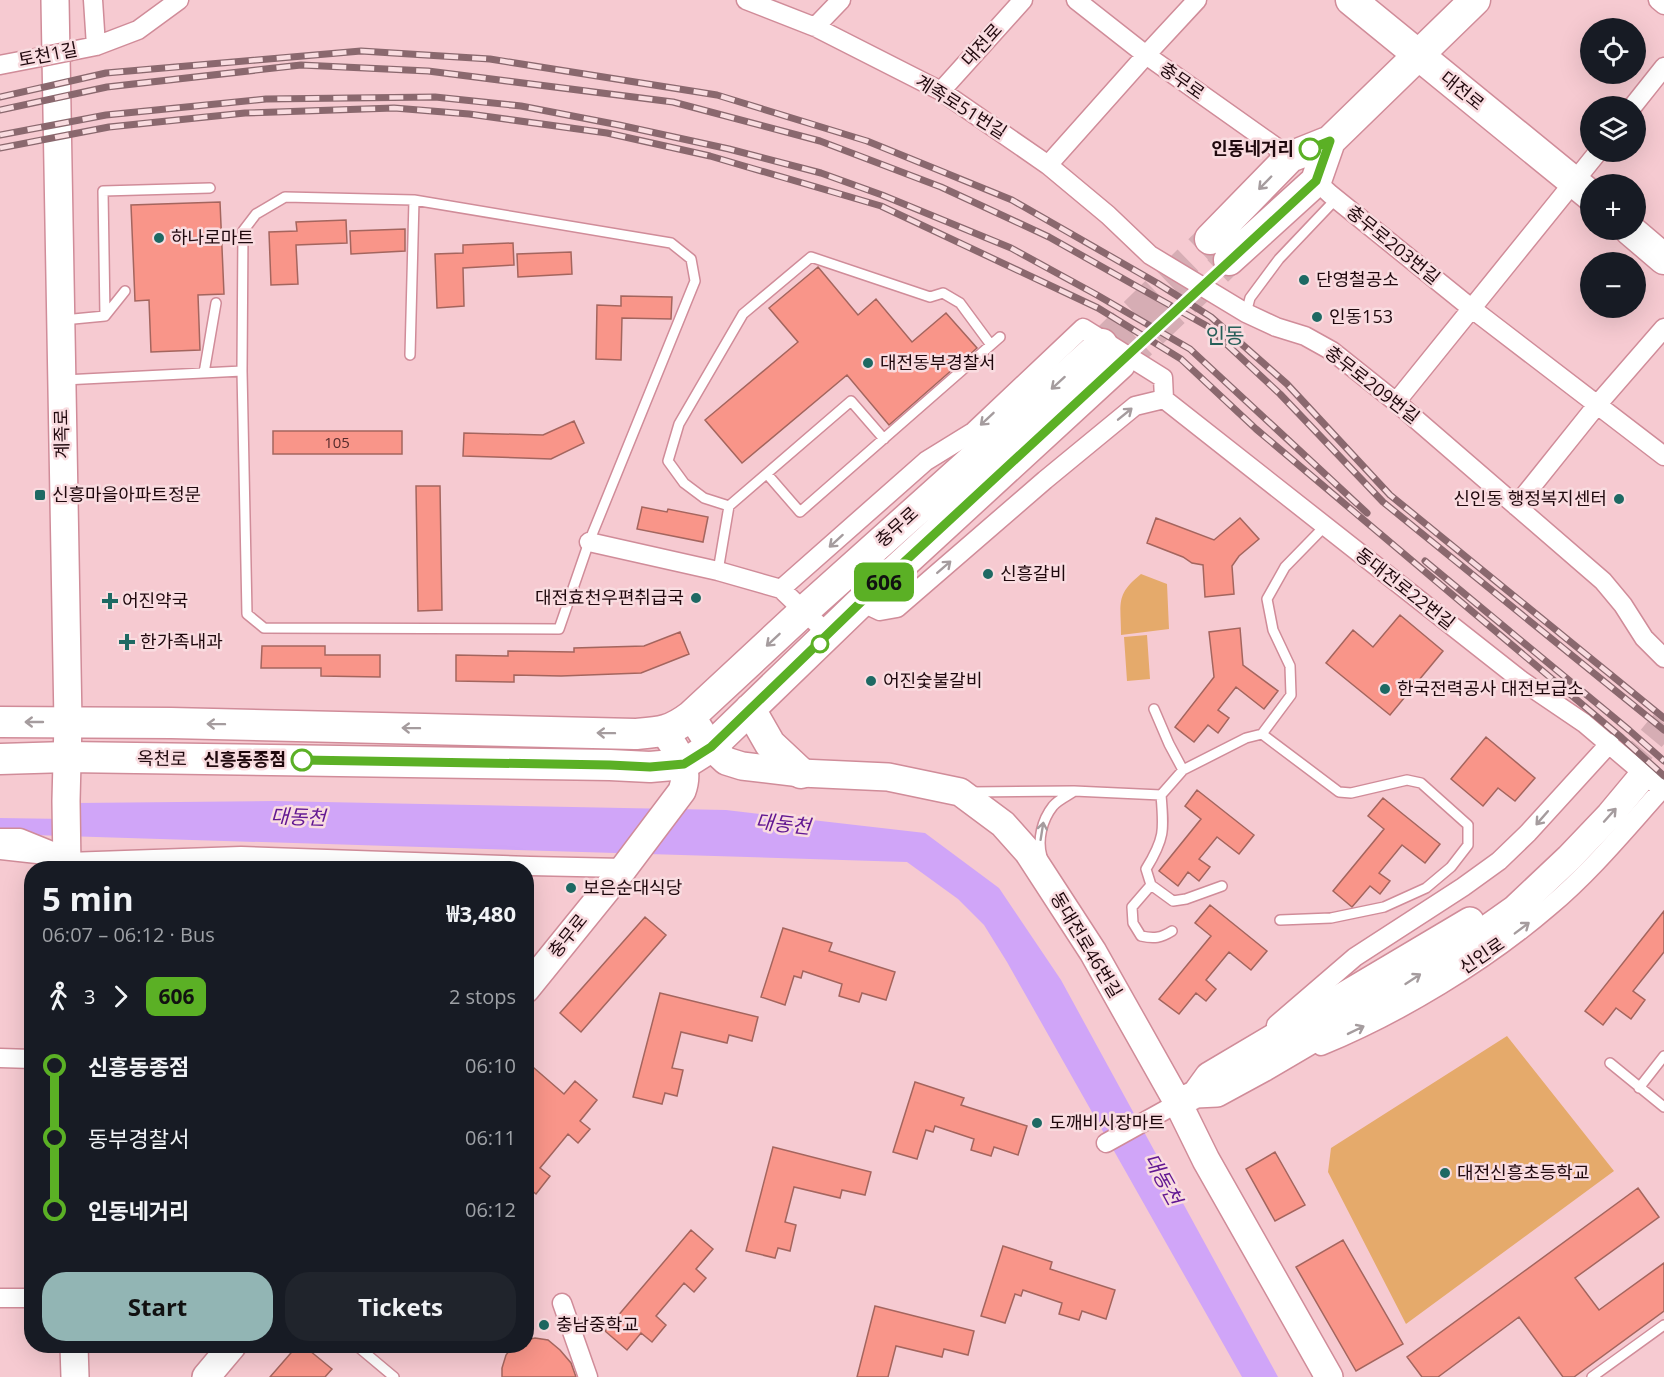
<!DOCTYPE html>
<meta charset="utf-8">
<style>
:root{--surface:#171b24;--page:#20242c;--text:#f1f3f6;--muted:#9ea1a6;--accent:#92b5b4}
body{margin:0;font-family:"Open Sans","Noto Sans KR",sans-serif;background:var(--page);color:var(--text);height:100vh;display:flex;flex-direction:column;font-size:22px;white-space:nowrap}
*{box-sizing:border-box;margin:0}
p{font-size:20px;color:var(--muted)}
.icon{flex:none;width:33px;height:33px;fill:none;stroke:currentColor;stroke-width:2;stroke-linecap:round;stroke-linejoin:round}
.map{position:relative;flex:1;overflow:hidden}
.sheet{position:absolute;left:24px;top:861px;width:510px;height:492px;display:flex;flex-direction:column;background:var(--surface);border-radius:24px;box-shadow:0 6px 24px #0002}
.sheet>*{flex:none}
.badge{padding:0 12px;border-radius:9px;font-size:21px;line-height:39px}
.controls{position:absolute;left:1580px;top:18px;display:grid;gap:12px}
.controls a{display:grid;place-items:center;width:66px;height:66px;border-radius:50%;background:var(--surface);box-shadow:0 6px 24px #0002;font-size:30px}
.map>.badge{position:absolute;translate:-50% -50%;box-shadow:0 0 0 3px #fff}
.legs{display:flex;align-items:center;gap:9px;height:66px;padding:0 18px;font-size:20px}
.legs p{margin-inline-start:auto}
.head{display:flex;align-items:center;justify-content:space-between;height:102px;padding:0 18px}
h1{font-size:33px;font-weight:700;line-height:45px}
.button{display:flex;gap:12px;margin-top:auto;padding:12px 18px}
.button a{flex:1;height:69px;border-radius:24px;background:var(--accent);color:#111;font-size:24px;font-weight:700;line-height:69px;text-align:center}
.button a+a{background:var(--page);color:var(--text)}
ul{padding:0 18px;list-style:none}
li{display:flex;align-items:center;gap:21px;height:72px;font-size:22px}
li i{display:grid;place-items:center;width:9px;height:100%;margin:0 8px;background:currentColor}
li i::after{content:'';width:15px;height:15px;margin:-8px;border:4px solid;border-radius:50%;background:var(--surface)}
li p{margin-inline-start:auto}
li:first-child i{background:linear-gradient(#0000 50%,currentColor 0)}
li:last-child i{background:linear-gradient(currentColor 50%,#0000 0)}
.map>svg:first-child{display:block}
</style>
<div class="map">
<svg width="1664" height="1377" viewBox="0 0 1664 1377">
<rect width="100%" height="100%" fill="#f6cad1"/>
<!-- green -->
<path fill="#e5aa6b" d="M 1141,574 L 1167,584 L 1169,629 L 1121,635 C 1121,603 1115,595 1141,574 Z
M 1147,635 L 1150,679 L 1127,681 L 1124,637 Z
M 1507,1036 L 1614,1171 L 1406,1324 L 1328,1172 L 1331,1148 Z"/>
<!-- water -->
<path fill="#d0a5f8" d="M 274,801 L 726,810 L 925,833 L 999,888 L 1061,980 L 1278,1377 L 1242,1377 L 1007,962 L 984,925 L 958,899 L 907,862 L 0,834 L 0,818 L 66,819 L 77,803 Z"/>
<!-- building -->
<path fill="#f99589" stroke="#a4655e" stroke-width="1.5" d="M 220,202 L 224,294 L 198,295 L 200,350 L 151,352 L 149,300 L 135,301 L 131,205 Z
M 346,220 L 347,243 L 296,245 L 298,284 L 271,285 L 269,232 L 297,231 L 296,222 Z
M 405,229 L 405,251 L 351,254 L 350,231 Z
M 513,243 L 514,265 L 463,268 L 464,306 L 437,308 L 435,254 L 463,253 L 463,245 Z
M 571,252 L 572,274 L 518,277 L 517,254 Z
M 818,267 L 858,315 L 876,299 L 912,342 L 946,313 L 977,348 L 889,425 L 847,375 L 742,463 L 705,420 L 798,342 L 769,308 Z
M 621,296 L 672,297 L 671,319 L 622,318 L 621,360 L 596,359 L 597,305 L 621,306 Z
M 574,421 L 584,443 L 551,459 L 463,456 L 464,433 L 543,435 Z
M 273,431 L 402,431 L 402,454 L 273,454 Z
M 416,486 L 440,486 L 442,610 L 418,611 Z
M 642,507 L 667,512 L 668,509 L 708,517 L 703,542 L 637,529 Z
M 1156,518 L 1214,540 L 1240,518 L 1259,539 L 1239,556 L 1232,566 L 1234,594 L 1205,597 L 1203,565 L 1192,563 L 1183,557 L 1147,543 Z
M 1400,615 L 1443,651 L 1390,715 L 1326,663 L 1353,630 L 1373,647 Z
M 1240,628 L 1243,665 L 1278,691 L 1264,709 L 1236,687 L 1218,710 L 1229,718 L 1218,733 L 1208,725 L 1194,742 L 1175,727 L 1214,677 L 1209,632 Z
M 680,632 L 689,654 L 641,673 L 561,676 L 514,675 L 514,682 L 456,681 L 456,655 L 508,656 L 508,651 L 574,652 L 574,648 L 644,646 Z
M 262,646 L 325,646 L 325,655 L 380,655 L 380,677 L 321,676 L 321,668 L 261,668 Z
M 1486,737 L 1535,778 L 1515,801 L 1498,788 L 1483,806 L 1451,779 Z
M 1197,790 L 1254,835 L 1239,854 L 1217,837 L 1199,859 L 1210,867 L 1199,881 L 1188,872 L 1178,886 L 1159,871 L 1201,819 L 1185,806 Z
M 1383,798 L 1440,844 L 1425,863 L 1402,845 L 1379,873 L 1390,881 L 1380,894 L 1370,886 L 1352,907 L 1333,891 L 1384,829 L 1368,816 Z
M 1210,905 L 1267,951 L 1251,970 L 1229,952 L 1206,980 L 1216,989 L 1206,1001 L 1196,993 L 1179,1014 L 1159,999 L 1211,936 L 1195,923 Z
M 1664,911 L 1664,952 L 1633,991 L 1645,1000 L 1631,1019 L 1616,1008 L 1603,1025 L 1585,1011 Z
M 645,917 L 666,935 L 581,1032 L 560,1013 Z
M 783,928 L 832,943 L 829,951 L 895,972 L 886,1000 L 862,993 L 859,1002 L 839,996 L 842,984 L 803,971 L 801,978 L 794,976 L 785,1005 L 761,997 Z
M 660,993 L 758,1017 L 752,1041 L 729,1035 L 727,1043 L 681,1032 L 672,1068 L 683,1070 L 677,1096 L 665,1093 L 662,1104 L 633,1097 Z
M 526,1061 L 564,1094 L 575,1081 L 597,1100 L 580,1121 L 590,1129 L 578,1143 L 568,1134 L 540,1168 L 550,1176 L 536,1194 L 526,1186 Z
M 915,1082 L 964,1098 L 961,1105 L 1027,1126 L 1018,1155 L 994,1147 L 991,1156 L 971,1150 L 974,1139 L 935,1126 L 933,1132 L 926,1130 L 917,1159 L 893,1152 Z
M 773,1147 L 871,1172 L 865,1195 L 842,1190 L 840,1198 L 794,1187 L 785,1222 L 796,1225 L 790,1251 L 778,1248 L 775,1258 L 746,1251 Z
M 1275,1152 L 1305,1205 L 1275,1221 L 1246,1169 Z
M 1638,1188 L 1659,1217 L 1575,1278 L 1599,1310 L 1664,1263 L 1664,1311 L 1574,1377 L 1563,1377 L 1519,1317 L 1438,1377 L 1422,1377 L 1407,1357 Z
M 691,1230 L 713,1249 L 696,1269 L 706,1278 L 694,1292 L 684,1283 L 656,1316 L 666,1325 L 652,1342 L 641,1333 L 627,1350 L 605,1331 Z
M 1343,1240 L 1403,1344 L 1356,1371 L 1296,1267 Z
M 1003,1246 L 1052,1262 L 1050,1269 L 1115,1290 L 1106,1319 L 1082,1311 L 1079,1320 L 1059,1314 L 1062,1303 L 1023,1290 L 1021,1296 L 1015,1294 L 1005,1323 L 981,1316 Z
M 875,1306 L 974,1331 L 968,1355 L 944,1349 L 942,1357 L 896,1346 L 888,1377 L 857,1377 Z
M 535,1338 L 548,1340 L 560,1350 L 571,1363 L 576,1377 L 502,1377 L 502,1368 L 506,1355 L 513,1346 L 526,1346 L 526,1340 Z
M 297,1346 L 304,1346 L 332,1369 L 325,1377 L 270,1377 Z"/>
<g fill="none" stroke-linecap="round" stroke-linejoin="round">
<!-- secondary-tunnel -->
<path stroke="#d6adb4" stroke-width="27" stroke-dasharray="27 14" stroke-linecap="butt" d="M 1625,770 L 1664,723"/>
<!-- primary-tunnel -->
<path stroke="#d6adb4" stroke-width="30" stroke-dasharray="30 15" stroke-linecap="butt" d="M 1102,344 L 1210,239
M 1120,364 L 1229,260"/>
<!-- lane casing -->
<g stroke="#d08c99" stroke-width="12">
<path id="lane" d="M 285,197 L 414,200 L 671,243 L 691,259 L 695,281 L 589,542 L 559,629 L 264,628 L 247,614 L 242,371 L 243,231 L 256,214 Z
M 1246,313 L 1250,298 L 1279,259 L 1336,199
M 105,316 L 103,191 L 210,188
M 63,320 L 105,316 L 125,291
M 410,355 L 414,200
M 204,373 L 216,303
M 64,380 L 242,371
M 767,474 L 800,512 L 1000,337
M 729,506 L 704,498 L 684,483 L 668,461 L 679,424 L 743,314 L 811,257 L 930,297 L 943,293 L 960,303 L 991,345
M 718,571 L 729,506 L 851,401 L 884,439
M 1154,709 L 1169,744 L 1183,770
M 1262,734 L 1291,695 L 1290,666 L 1273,630 L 1267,599 L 1285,567 L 1326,525
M 972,792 L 1074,791 L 1161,795 L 1183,770 L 1246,738 L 1262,734 L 1339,792 L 1351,793 L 1407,780 L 1421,783 L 1468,825 L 1468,845 L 1451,867 L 1426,888 L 1384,907 L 1331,918 L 1280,920
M 1161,795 C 1164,830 1165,838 1146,869 L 1151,885 L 1173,901 L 1186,899 L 1222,886
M 1042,857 C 1037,840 1042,820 1053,806 C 1058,800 1067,796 1073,792
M 1151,885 L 1132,907 L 1133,923 L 1141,936 C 1154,939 1161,938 1172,931
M 1610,1063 L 1664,1107
M 1639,1088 L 1664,1056
M 357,1346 L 394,1377
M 1592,1377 L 1664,1325"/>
</g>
<!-- street casing -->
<g stroke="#d08c99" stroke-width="21">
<path id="street" d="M 93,0 L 96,46
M 746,0 L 815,27 L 941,91 L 1048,165 L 1108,215 L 1150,255 L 1246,313 L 1276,327 L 1305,336 L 1332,351 L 1396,402 L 1603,581 L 1623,605 L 1644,638 L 1664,658
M 1076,0 L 1146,55 L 1290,157
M 1658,0 L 1664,5
M 815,27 L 841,0
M 71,51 L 96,46 L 138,30 L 179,0
M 0,65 L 41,57
M 941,91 L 1023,0
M 1633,106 L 1664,67
M 1048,165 L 1146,55 L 1197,0
M 1316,181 L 1330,194 L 1471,308 L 1664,456
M 1396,402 L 1598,152
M 1516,506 L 1597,405 L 1664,328
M 589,542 L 718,571 L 781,589 L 829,635
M 781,589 L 926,461 L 973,432 L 1083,328 L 1163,378 L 1164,399 L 1522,681 L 1584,723 L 1664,791
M 861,602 L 880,611 L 897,608 L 1045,480 L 1135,406 L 1164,399
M 0,838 L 20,838 L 67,857
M 0,850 L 46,855
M 67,862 L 241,856 L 530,866 L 624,868
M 1276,1025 L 1355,957 L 1463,887 L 1499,861 L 1528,833 L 1610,743
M 1321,1046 C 1399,1014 1485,962 1549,907 C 1591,872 1626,829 1662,789
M 0,1058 L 32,1059
M 1106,1143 L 1178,1103
M 0,1298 L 32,1298
M 562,1303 L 588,1377"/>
</g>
<!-- secondary casing -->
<g stroke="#d08c99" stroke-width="30">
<path id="secondary" d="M 55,0 L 68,722 L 66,801 L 67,868
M 691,716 L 711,747 L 726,761 L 742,766 L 801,773 L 888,777 L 960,792 L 1003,824 L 1028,852 L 1093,952 L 1178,1103 L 1206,1160 L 1329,1377
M 526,989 L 624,868 L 682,791 C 691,766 677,752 664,731
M 1196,1094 L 1209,1076 L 1470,921
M 1178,1103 L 1196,1094 L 1217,1093 L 1263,1068 L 1401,987 L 1467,943 L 1515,909 L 1569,858 L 1610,815 L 1640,779
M 74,1346 L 75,1377
M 206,1377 L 232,1346"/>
</g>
<!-- primary casing -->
<g stroke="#d08c99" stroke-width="33">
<path id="primary" d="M 1351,0 L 1590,195
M 1630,230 L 1664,259
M 1210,239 L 1290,157 L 1330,141 L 1475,0
M 1229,260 L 1316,181 L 1330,141
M 750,709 L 770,744 L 801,773
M 0,722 L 171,723 L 635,734 C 660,732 670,732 691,716 L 804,611 L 1102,344
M 0,759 L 67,757 L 610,765 L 650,767 L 684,764 L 711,747 L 861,602 L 1120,364"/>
</g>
<!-- lane -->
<use href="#lane" stroke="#fff" stroke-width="9"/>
<!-- street -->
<use href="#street" stroke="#fff" stroke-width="18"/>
<!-- secondary -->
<use href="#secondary" stroke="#fff" stroke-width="27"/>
<!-- primary -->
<use href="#primary" stroke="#fff" stroke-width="30"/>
<!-- rail casing -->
<g stroke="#8a686e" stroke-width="7">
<path id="rail" d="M 0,97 L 106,73 L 361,51 L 490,59 L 717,95 L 867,141 L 1012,200 L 1157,283 L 1211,317 L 1287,384 L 1390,495 L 1664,718
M 0,110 L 107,87 L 301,65 L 428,71 L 673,102 L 820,141 L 941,187 L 1049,237 L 1207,326 L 1280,394 L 1383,502 L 1664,730
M 0,135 L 106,115 L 266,99 L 435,97 L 521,106 L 619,125 L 729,149 L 821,173 L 882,195 L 1011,248 L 1097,295 L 1190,349 L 1367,513
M 0,148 L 109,127 L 245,113 L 394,108 L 469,114 L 607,133 L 710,156 L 881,206 L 1098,308 L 1181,359 L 1256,429 L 1622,738 L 1664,776
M 1425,561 L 1629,730 L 1664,761"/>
</g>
<!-- rail -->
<use href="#rail" stroke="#f9dce0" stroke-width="4.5" stroke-dasharray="14" stroke-linecap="butt"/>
<!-- street-bridge casing -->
<g stroke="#d08c99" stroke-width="21" stroke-linecap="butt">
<path id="street-bridge" d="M 41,57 L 71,51"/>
</g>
<!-- street-bridge -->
<use href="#street-bridge" stroke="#fff" stroke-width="18"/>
</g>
<!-- one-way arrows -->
<defs><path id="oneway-shaft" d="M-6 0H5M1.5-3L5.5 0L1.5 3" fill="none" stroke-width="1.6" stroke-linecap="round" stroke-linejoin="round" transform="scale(1.5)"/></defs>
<g stroke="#a59c9e">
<use href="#oneway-shaft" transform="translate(1265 183) rotate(134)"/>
<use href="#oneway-shaft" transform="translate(1058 383) rotate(138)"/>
<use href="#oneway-shaft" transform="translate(1125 414) rotate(-39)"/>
<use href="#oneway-shaft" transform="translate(987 419) rotate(137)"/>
<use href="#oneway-shaft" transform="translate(836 541) rotate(138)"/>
<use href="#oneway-shaft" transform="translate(944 567) rotate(-41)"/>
<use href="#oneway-shaft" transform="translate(773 640) rotate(137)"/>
<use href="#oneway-shaft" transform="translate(34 722) rotate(180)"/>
<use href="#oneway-shaft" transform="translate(216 724) rotate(-179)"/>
<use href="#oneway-shaft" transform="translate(411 728) rotate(-179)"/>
<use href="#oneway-shaft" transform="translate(606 733) rotate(-179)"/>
<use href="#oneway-shaft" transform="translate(1610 815) rotate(-48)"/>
<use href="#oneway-shaft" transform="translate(1542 818) rotate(131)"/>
<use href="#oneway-shaft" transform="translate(1042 831) rotate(-81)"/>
<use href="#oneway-shaft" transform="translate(1522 928) rotate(-37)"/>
<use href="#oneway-shaft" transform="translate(1413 979) rotate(-33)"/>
<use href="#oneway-shaft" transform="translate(1356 1030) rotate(-26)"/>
</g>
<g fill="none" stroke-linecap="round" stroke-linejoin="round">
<!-- line-1 casing -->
<g stroke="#fff" stroke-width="14">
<path id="line-1" d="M 302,760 L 610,765 L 650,767 L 684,764 L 711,747 L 861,602 L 1316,181 L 1330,141 L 1310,149"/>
</g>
<!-- line-1 -->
<use href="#line-1" stroke="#5bb025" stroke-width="9"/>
</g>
<!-- markers -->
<g fill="#fff" stroke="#5bb025" stroke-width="3">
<circle cx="1310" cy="149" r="10"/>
<circle cx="820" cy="644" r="8"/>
<circle cx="302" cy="760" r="10"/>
</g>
<g fill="#1e6963" stroke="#f9dce0" stroke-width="2">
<circle cx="159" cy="238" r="6"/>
<circle cx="1304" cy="280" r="6"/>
<circle cx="1317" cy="317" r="6"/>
<circle cx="868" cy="363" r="6"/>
<rect x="34" y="489" width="12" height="12" rx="3"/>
<circle cx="1619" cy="499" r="6"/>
<circle cx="988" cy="574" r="6"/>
<circle cx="696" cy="598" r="6"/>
<path d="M107 592h6v6h6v6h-6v6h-6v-6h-6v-6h6z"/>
<path d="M124 633h6v6h6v6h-6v6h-6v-6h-6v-6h6z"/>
<circle cx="871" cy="681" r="6"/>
<circle cx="1385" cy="689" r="6"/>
<circle cx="571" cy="888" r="6"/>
<circle cx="1037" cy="1123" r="6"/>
<circle cx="1445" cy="1173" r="6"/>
<circle cx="544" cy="1325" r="6"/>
</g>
<g text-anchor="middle" stroke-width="5" stroke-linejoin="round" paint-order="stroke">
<!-- number labels -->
<g font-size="15" fill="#562b2c">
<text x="337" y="448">105</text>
</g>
<!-- street labels -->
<g font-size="18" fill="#1f080d" stroke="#f9dce0">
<text transform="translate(982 45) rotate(-48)" y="6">대전로</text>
<text transform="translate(48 55) rotate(-11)" y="6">토천1길</text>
<text transform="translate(1182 81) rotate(35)" y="6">충무로</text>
<text transform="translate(1462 91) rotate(39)" y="6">대전로</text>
<text transform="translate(961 107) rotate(32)" y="6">계족로51번길</text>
<text transform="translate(1393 245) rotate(39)" y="6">충무로203번길</text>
<text transform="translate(1372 385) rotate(38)" y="6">충무로209번길</text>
<text transform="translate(62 434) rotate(-91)" y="6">계족로</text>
<text transform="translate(897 527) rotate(-42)" y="6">충무로</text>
<text transform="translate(1405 589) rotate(38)" y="6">동대전로22번길</text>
<text transform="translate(162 759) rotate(1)" y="6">옥천로</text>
<text transform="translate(568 936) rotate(-51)" y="6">충무로</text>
<text transform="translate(1086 945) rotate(59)" y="6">동대전로46번길</text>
<text transform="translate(1482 956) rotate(-34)" y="6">신인로</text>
</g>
<!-- stop labels -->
<g font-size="18" font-weight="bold" fill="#1f080d" stroke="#f9dce0" text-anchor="end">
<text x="1294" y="155">인동네거리</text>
<text x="286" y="766">신흥동종점</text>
</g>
<!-- poi labels -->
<g font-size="18" fill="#1f080d" stroke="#f9dce0" text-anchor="start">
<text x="171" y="244">하나로마트</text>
<text x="1316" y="286">단영철공소</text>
<text x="1329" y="323">인동153</text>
<text x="880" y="369">대전동부경찰서</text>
<text x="52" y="501">신흥마을아파트정문</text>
<text x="1607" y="505" text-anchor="end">신인동 행정복지센터</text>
<text x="1000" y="580">신흥갈비</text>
<text x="684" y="604" text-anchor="end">대전효천우편취급국</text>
<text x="122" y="607">어진약국</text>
<text x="140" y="648">한가족내과</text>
<text x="883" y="687">어진숯불갈비</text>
<text x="1397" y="695">한국전력공사 대전보급소</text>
<text x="583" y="894">보은순대식당</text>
<text x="1049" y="1129">도깨비시장마트</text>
<text x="1457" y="1179">대전신흥초등학교</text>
<text x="556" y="1331">충남중학교</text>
</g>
<!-- water labels -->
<g font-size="20" font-style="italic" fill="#621792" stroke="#f9dce0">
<text transform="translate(298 817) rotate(2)" y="7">대동천</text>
<text transform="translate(783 824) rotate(6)" y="7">대동천</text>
<text transform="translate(1163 1179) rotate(61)" y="7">대동천</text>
</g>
<!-- quarter labels -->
<g font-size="21" fill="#265f59" stroke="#f9dce0">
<text x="1225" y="343">인동</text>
</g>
</g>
</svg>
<div class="controls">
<a><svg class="icon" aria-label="locate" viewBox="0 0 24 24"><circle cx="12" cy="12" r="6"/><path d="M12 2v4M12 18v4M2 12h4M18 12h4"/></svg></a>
<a><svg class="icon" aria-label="layers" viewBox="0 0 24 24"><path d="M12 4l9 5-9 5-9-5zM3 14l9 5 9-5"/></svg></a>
<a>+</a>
<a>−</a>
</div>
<b class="badge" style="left:884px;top:582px;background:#5bb025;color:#111">606</b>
<section class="sheet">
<div class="head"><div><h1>5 min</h1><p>06:07 – 06:12 · Bus</p></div><b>₩3,480</b></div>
<div class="legs"><svg class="icon" aria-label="walk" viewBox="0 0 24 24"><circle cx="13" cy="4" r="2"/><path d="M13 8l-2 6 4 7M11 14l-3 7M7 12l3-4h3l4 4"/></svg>3<svg class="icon" aria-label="forward" viewBox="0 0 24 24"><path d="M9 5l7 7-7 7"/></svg><b class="badge" style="background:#5bb025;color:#111">606</b><p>2 stops</p></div>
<ul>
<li><i style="color:#5bb025"></i><b>신흥동종점</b><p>06:10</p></li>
<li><i style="color:#5bb025"></i><span>동부경찰서</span><p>06:11</p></li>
<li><i style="color:#5bb025"></i><b>인동네거리</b><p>06:12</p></li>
</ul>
<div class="button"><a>Start</a><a>Tickets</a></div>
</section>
</div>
